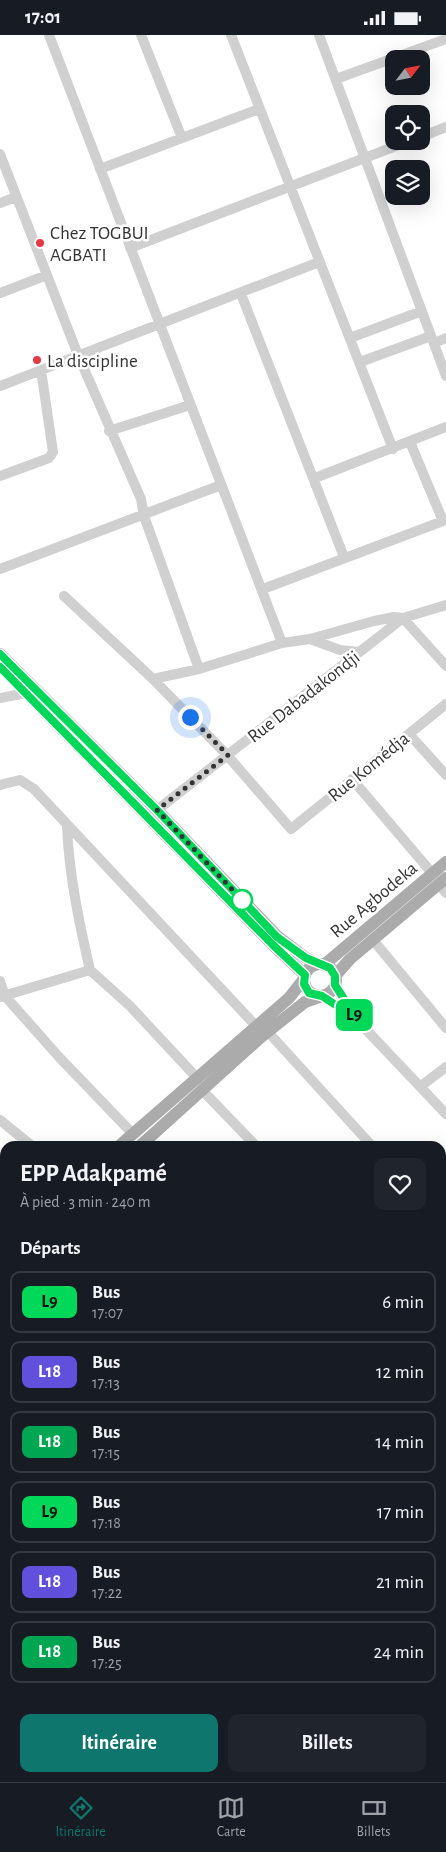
<!DOCTYPE html>
<html lang="fr">
<meta charset="utf-8">
<style>
:root{--surface:#171b24;--page:#20242c;--text:#f1f3f6;--muted:#9ea1a6;--line:#363941;--accent:#0f766e}
body{margin:0;font-family:"Alegreya Sans",sans-serif;background:var(--page);color:var(--text);height:100vh;display:flex;flex-direction:column;font-size:19px;white-space:nowrap}
*{box-sizing:border-box;margin:0}
p{font-size:16px;color:var(--muted)}
.icon{flex:none;width:28px;height:28px;fill:none;stroke:currentColor;stroke-width:2;stroke-linecap:round;stroke-linejoin:round}
.map{position:relative;flex:1;overflow:hidden}
.details{position:absolute;left:0px;top:1106px;width:446px;height:641px;display:flex;flex-direction:column;background:var(--surface);border-radius:15px 15px 0 0;box-shadow:0 5px 20px #0002}
.details>*{flex:none}
.badge{padding:0 10px;border-radius:8px;font-size:18px;line-height:32px}
.needle{width:32px;rotate:58deg}
.tools{position:absolute;left:385px;top:15px;display:grid;gap:10px}
.tools a{display:grid;place-items:center;width:45px;height:45px;border-radius:10px;background:var(--surface);box-shadow:0 5px 20px #0002;font-size:25px}
.you{position:absolute;width:25px;height:25px;margin:-12px;border:4px solid #fff;border-radius:50%;background:#1a73e8;box-shadow:0 0 0 8px #1a73e833}
.map>.badge{position:absolute;translate:-50% -50%;box-shadow:0 0 0 2px #fff}
h2{padding:0 20px;font-size:19px;line-height:45px}
.round{display:grid;place-items:center;flex:none;width:52px;height:52px;border-radius:10px;background:var(--page)}
.head{display:flex;align-items:center;justify-content:space-between;height:85px;padding:0 20px}
h1{font-size:24px;font-weight:700;line-height:38px}
.cta{display:flex;gap:10px;margin-top:auto;padding:10px 20px}
.cta a{flex:1;height:58px;border-radius:10px;background:var(--accent);color:#fff;font-size:20px;font-weight:700;line-height:58px;text-align:center}
.cta a+a{background:var(--page);color:var(--text)}
ul{padding:0;list-style:none}
li{display:flex;align-items:center;gap:15px;height:62px;margin:0 10px 8px;padding:0 10px;border:2px solid var(--line);border-radius:10px}
li div{flex:1}
li b{display:block;font-size:19px}
li em{font-style:normal}
li .badge{min-width:55px;font-weight:700;text-align:center}
.status{display:flex;justify-content:space-between;align-items:center;height:35px;padding:0 25px;background:var(--surface);direction:ltr}
.status svg{height:14px;fill:currentColor}
.tab-bar{display:flex;justify-content:space-around;align-items:center;height:70px;border-top:1px solid var(--line);background:var(--surface);font-size:14px;color:var(--muted)}
.tab-bar a{display:grid;justify-items:center;gap:2px}
.tab-bar .on{color:var(--accent)}
.map>svg:first-child{display:block}
</style>
<div class="status"><b>17:01</b><svg viewBox="0 0 49 12"><path d="M0 12V9h3v3zM5 12V6h3v6zM10 12V3h3v9zM15 12V0h3v12zM26 1h20v11H26zM47 4h2v5h-2z"/></svg></div>
<div class="map">
<svg width="446" height="1747" viewBox="0 0 446 1747">
<rect width="100%" height="100%" fill="#fff"/>
<g fill="none" stroke-linecap="round" stroke-linejoin="round">
<!-- minor -->
<path stroke="#d0d0d0" stroke-width="10" d="M 49,0 L 282,608
M 141,0 L 182,103
M 231,0 L 393,414
M 319,0 L 446,341
M 336,44 L 446,4
M 421,102 L 446,92
M 0,119 L 78,320 L 141,464 L 144,481 L 199,634
M 100,134 L 259,74
M 0,168 L 16,162
M 130,213 L 409,106
M 0,258 L 47,240
M 241,259 L 344,522
M 350,303 L 422,276
M 434,308 L 446,303
M 360,327 L 431,301
M 0,351 L 319,227
M 109,396 L 190,370
M 410,407 L 443,486
M 0,441 L 49,423 L 53,417 L 41,335
M 315,443 L 446,392
M 0,534 L 221,450
M 263,554 L 446,485
M 64,561 L 153,644 L 227,720 L 291,794 L 446,669
M 403,583 L 446,631
M 310,604 L 340,615 L 359,617
M 153,644 L 199,634 L 282,608 L 310,604 L 374,586 L 394,582 L 403,583 L 446,570
M 0,663 L 36,656
M 409,699 L 446,740
M 352,744 L 432,838
M 0,750 L 20,745 L 34,754 L 257,992
M 157,775 L 403,583
M 438,849 L 446,858
M 373,905 L 446,993
M 90,935 L 130,971 L 198,1044
M 0,946 L 5,961 L 59,1022 L 132,1098
M 335,950 L 357,985 L 446,1079
M 322,961 L 350,980
M 0,962 L 90,935 C 79,887 69,840 67,791
M 268,997 L 372,1111
M 421,1051 L 446,1032
M 202,1055 L 256,1111
M 0,1085 L 32,1111
M 441,1185 L 446,1190
M 0,1197 L 5,1202
M 441,1297 L 446,1292
M 0,1385 L 5,1380
M 441,1419 L 446,1423
M 0,1479 L 5,1485
M 0,1502 L 5,1497
M 441,1535 L 446,1530
M 0,1615 L 5,1611
M 441,1628 L 446,1652
M 0,1647 L 5,1653
M 441,1693 L 446,1688
M 0,1730 L 5,1725
M 83,1742 L 86,1747
M 235,1742 L 240,1747
M 341,1742 L 345,1747
M 98,1747 L 103,1742
M 219,1747 L 224,1742
M 385,1747 L 389,1742"/>
<!-- major -->
<path stroke="#ababab" stroke-width="12" d="M 0,619 L 157,775 L 277,901 L 306,923 L 318,929
M 44,676 L 273,910 L 305,940
M 325,929 L 446,827
M304 945a16 16 0 1 1 32 0a16 16 0 1 1-32 0Z
M 335,941 L 350,924 L 446,843
M 119,1111 L 289,963 L 304,944
M 140,1111 L 261,1002 L 305,967 L 319,962
M 0,1228 L 5,1223
M 0,1244 L 5,1240"/>
</g>
<g fill="none" stroke-linecap="round" stroke-linejoin="round">
<!-- line casing -->
<g stroke="#fff" stroke-width="11">
<path id="line" d="M 0,619 L 157,775 L 277,902 L 306,923 L 330,933 L 335,941 L 335,950 L 357,984 L 322,961 L 309,958 L 304,949 L 305,940 L 273,910 L 0,632"/>
</g>
<!-- line -->
<use href="#line" stroke="#01d758" stroke-width="8"/>
<!-- walk -->
<path stroke="#333" stroke-width="5" stroke-dasharray="0 9" d="M 190,682 L 228,720 L 157,775 L 242,865"/>
</g>
<!-- markers -->
<g fill="#e63946" stroke="#fff" stroke-width="2">
<circle cx="40" cy="208" r="5"/>
<circle cx="37" cy="325" r="5"/>
</g>
<circle fill="#fff" stroke="#01d758" stroke-width="2.5" cx="242" cy="865" r="10"/>
<g text-anchor="middle" stroke-width="5" stroke-linejoin="round" paint-order="stroke">
<!-- poi labels -->
<g font-size="19" fill="#333" stroke="#fff" text-anchor="start">
<text x="50" y="204">Chez TOGBUI<tspan x="50" dy="22">AGBATI</tspan></text>
<text x="47" y="332">La discipline</text>
</g>
<!-- street labels -->
<g font-size="19" fill="#333" stroke="#fff">
<text transform="translate(303 661) rotate(-38)" y="7">Rue Dabadakondji</text>
<text transform="translate(368 731) rotate(-39)" y="7">Rue Komédja</text>
<text transform="translate(373 864) rotate(-40)" y="7">Rue Agbodeka</text>
</g>
</g>
</svg>
<div class="tools">
<a><svg class="needle" viewBox="-14 -14 28 28"><path d="M0-13l5 13h-10z" fill="#e53935"/><path d="M0 13l5-13h-10z" fill="#9ea1a6"/></svg></a>
<a><svg class="icon" aria-label="locate" viewBox="0 0 24 24"><circle cx="12" cy="12" r="6"/><path d="M12 2v4M12 18v4M2 12h4M18 12h4"/></svg></a>
<a><svg class="icon" aria-label="layers" viewBox="0 0 24 24"><path d="M12 4l9 5-9 5-9-5zM3 14l9 5 9-5"/></svg></a>
</div>
<div class="you" style="left:190px;top:682px"></div>
<b class="badge" style="left:354px;top:980px;background:#01d758;color:#111">L9</b>
<section class="details">
<div class="head"><div><h1>EPP Adakpamé</h1><p>À pied · 3 min · 240 m</p></div><a class="round"><svg class="icon" aria-label="heart" viewBox="0 0 24 24"><path d="M12 20l-8-8c-3-5 5-10 8-4 3-6 11-1 8 4z"/></svg></a></div>
<h2>Départs</h2>
<ul>
<li><span class="badge" style="background:#01d758;color:#111">L9</span><div><b>Bus</b><p>17:07</p></div><em>6 min</em></li>
<li><span class="badge" style="background:#6050dc;color:#fff">L18</span><div><b>Bus</b><p>17:13</p></div><em>12 min</em></li>
<li><span class="badge" style="background:#00a651;color:#fff">L18</span><div><b>Bus</b><p>17:15</p></div><em>14 min</em></li>
<li><span class="badge" style="background:#01d758;color:#111">L9</span><div><b>Bus</b><p>17:18</p></div><em>17 min</em></li>
<li><span class="badge" style="background:#6050dc;color:#fff">L18</span><div><b>Bus</b><p>17:22</p></div><em>21 min</em></li>
<li><span class="badge" style="background:#00a651;color:#fff">L18</span><div><b>Bus</b><p>17:25</p></div><em>24 min</em></li>
</ul>
<div class="cta"><a>Itinéraire</a><a>Billets</a></div>
</section>
</div>
<nav class="tab-bar">
<a class="on"><svg class="icon" aria-label="directions" viewBox="0 0 24 24"><path d="M12 3l9 9-9 9-9-9zM9 14v-3h6M13 9l2 2-2 2"/></svg>Itinéraire</a>
<a><svg class="icon" aria-label="map" viewBox="0 0 24 24"><path d="M3 6l6-2 6 2 6-2v14l-6 2-6-2-6 2zM9 4v14M15 6v14"/></svg>Carte</a>
<a><svg class="icon" aria-label="tickets" viewBox="0 0 24 24"><path d="M3 7h18v10H3zM15 7v10"/></svg>Billets</a>
</nav>
